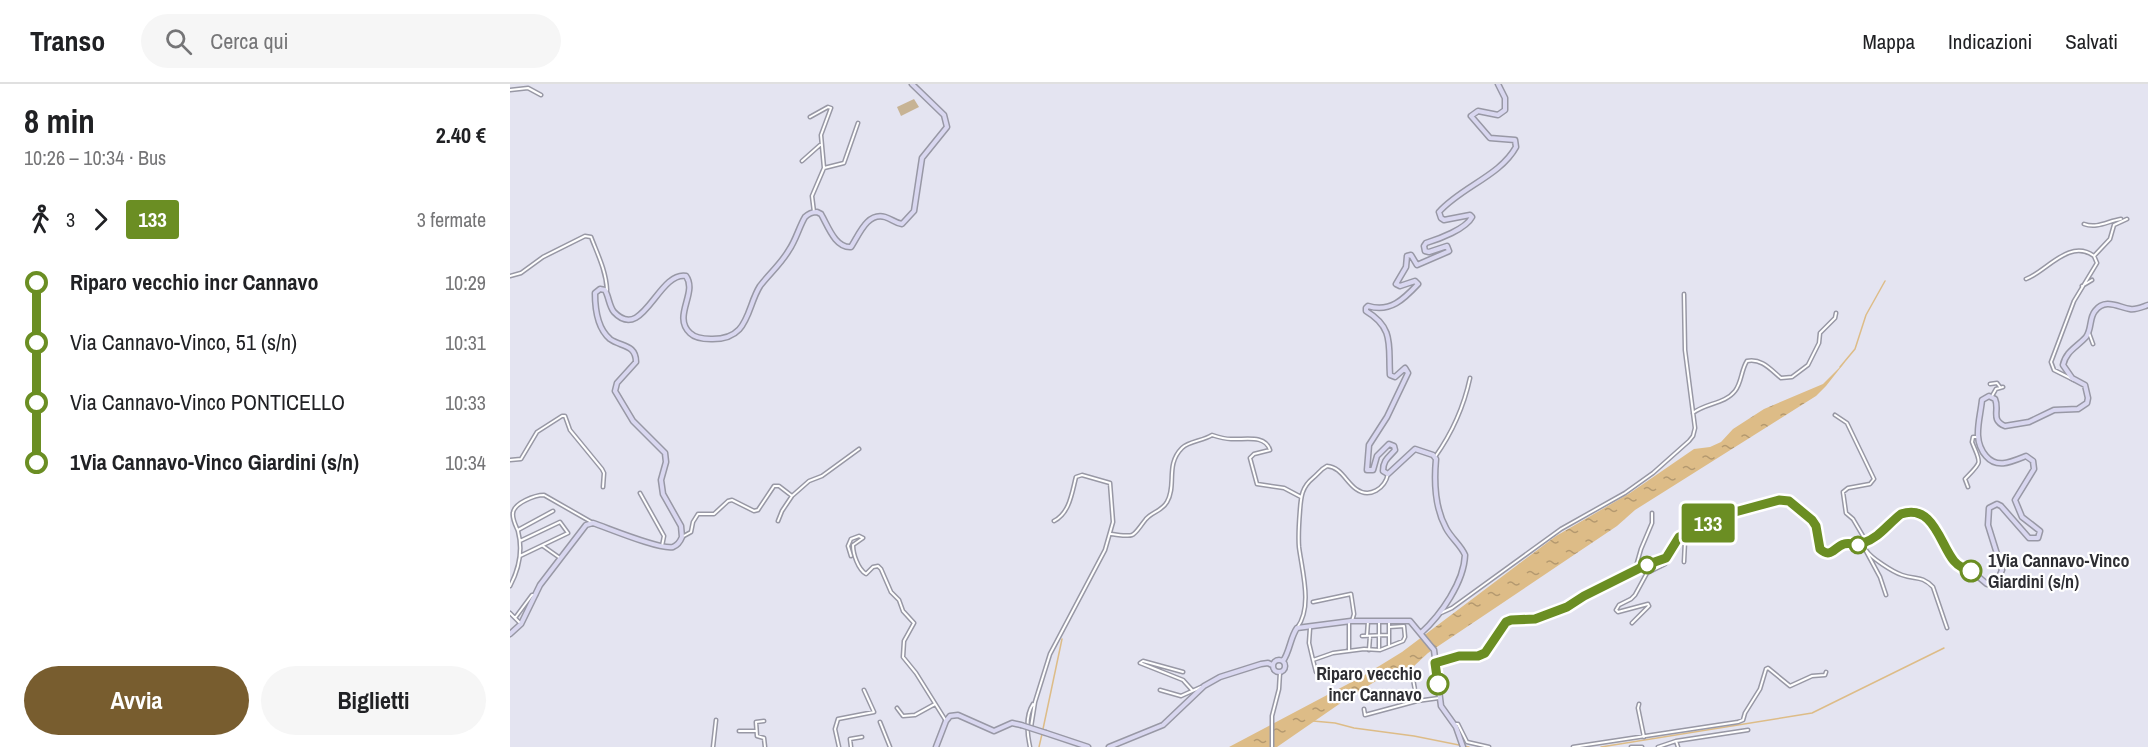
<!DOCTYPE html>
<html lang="it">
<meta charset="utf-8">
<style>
:root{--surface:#fff;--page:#f6f6f6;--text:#202124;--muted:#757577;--line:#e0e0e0;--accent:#785d2f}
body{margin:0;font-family:"Archivo Narrow",sans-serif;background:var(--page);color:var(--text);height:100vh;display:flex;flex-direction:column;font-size:22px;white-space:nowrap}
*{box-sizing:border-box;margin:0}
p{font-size:20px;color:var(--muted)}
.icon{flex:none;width:33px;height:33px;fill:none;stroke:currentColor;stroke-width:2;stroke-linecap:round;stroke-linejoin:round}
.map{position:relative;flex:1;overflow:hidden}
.details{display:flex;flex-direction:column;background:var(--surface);width:510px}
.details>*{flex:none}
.badge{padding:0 12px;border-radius:4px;font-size:21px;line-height:39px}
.map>.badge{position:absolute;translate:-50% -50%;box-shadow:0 0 0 3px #fff}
.legs{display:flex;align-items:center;gap:9px;height:66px;padding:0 24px;font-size:20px}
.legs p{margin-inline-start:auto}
.head{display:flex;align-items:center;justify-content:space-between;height:102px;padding:0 24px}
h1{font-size:33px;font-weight:700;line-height:45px}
.action{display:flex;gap:12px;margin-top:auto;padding:12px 24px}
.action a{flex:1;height:69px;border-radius:36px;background:var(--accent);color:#fff;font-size:24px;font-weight:700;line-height:69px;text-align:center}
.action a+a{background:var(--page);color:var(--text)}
ul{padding:0 24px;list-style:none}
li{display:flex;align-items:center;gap:21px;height:60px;font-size:22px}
li i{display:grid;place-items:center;width:9px;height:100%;margin:0 8px;background:currentColor}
li i::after{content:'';width:15px;height:15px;margin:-8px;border:4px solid;border-radius:50%;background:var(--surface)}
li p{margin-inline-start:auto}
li:first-child i{background:linear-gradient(#0000 50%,currentColor 0)}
li:last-child i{background:linear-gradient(currentColor 50%,#0000 0)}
header{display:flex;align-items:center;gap:36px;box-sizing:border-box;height:84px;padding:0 30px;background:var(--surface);border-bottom:2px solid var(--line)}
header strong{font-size:28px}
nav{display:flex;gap:33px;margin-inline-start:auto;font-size:21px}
.search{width:420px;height:54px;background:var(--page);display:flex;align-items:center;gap:15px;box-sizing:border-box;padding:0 21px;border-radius:33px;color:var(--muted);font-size:22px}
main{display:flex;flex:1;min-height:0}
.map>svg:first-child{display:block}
</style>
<header>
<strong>Transo</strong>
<div class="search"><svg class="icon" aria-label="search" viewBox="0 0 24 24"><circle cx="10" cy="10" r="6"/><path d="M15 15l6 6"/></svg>Cerca qui</div>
<nav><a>Mappa</a><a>Indicazioni</a><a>Salvati</a></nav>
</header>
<main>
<section class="details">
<div class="head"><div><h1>8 min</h1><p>10:26 – 10:34 · Bus</p></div><b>2.40 €</b></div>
<div class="legs"><svg class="icon" aria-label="walk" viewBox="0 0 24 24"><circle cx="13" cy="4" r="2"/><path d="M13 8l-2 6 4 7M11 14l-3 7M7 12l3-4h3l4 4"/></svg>3<svg class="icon" aria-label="forward" viewBox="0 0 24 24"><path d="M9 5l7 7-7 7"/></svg><b class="badge" style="background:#6b8e23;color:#fff">133</b><p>3 fermate</p></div>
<ul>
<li><i style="color:#6b8e23"></i><b>Riparo vecchio incr Cannavo</b><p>10:29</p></li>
<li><i style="color:#6b8e23"></i><span>Via Cannavo-Vinco, 51 (s/n)</span><p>10:31</p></li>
<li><i style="color:#6b8e23"></i><span>Via Cannavo-Vinco PONTICELLO</span><p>10:33</p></li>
<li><i style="color:#6b8e23"></i><b>1Via Cannavo-Vinco Giardini (s/n)</b><p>10:34</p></li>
</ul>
<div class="action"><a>Avvia</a><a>Biglietti</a></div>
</section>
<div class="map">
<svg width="1638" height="663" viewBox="0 0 1638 663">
<defs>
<pattern id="water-ripples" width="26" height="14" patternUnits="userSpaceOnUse" patternTransform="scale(1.5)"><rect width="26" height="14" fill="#ddbc87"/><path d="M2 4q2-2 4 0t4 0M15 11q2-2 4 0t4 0" fill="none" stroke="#b4996f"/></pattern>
</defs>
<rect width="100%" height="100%" fill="#e4e4f1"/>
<!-- garden -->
<path fill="#c7b394" d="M 404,15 L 409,23 L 391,32 L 387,23 Z"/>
<!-- water -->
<path fill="url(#water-ripples)" d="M 1335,278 L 1316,302 L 1306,312 L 1125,426 L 1107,442 L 918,569 L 904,582 L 884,586 L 838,614 L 767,663 L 719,663 L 853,592 L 892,568 L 1046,452 L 1120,409 L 1184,365 L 1200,363 L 1211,358 L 1223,345 L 1254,325 L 1313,300 Z"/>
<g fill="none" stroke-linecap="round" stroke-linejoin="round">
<!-- stream -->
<path stroke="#ddbc87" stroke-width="1.5" d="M 1330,283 L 1345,265 L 1356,231 L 1375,197
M 803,637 L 825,639 L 844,644 L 904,652 L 959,663
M 533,645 L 552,555
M 529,663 L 532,650
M 1091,663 L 1302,629 L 1434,564"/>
<!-- street casing -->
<g stroke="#9898a5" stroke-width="5">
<path id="street" d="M 0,6 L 18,4 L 31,11
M 300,33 L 318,23 L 321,24 L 311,51 L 314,84
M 292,77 L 310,61
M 304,128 L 302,112 L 314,84 L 334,79 L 348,39
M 1574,140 C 1587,145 1598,137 1611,135
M 0,192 L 11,189 L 33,173 L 75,152 L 81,153 C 88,171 96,187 97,206
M 1516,195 C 1536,188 1559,154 1584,172
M 1572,202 L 1582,196
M 1579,249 L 1583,260
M 1564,296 L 1544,286 L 1541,278 L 1564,217 L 1587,179 L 1584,172 L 1600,155 L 1604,141 L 1617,135
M 1480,300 L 1487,299 L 1490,303
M 1482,312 L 1486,305 L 1493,303
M 1183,329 C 1195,319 1215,320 1225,307 C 1232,298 1231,286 1237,277 C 1252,274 1261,286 1271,294 L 1282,293 L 1298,281 L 1309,259 L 1310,249 L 1325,234 L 1326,229
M 1325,331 L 1337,339 L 1364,395 L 1360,400 L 1338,404 L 1333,408 L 1336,429 L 1343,435 L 1353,452 L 1353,457
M 925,373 C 942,349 954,322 960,294
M 0,376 L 11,375 L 27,348 L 52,332 L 55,332 L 60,346 L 92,385 L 94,389 L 93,403
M 1458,403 L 1455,395 C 1473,376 1471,381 1462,358 L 1463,353 L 1468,353
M 130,409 L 154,452 L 152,462
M 268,437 L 272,427 L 282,412
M 8,446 L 43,427
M 601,450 C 627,453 621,454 636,435 C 642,428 652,427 657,418 C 667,401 655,381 672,364 C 679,357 693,357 702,351 C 708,353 714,355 721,355 C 734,356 755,350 760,366 L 744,370 L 740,374 L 747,400 L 774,404 L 791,413
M 172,453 L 181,448 L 183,438 L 188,430 L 204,430 L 218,417 L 222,416 L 244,427 L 248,426 L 264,402 L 269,402 L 282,412 L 299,397 L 312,392 L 349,365
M 1332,461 L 1332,458 L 1338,456 L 1353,457 C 1354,458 1356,466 1356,466 C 1361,474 1383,488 1392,491 C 1406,496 1411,491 1423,503 L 1437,544
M 33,462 L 50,474
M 1356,467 L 1370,493 L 1376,511
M 10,472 L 58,449 L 50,438 L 10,457
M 341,472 L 338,462 L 341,455 L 349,452 L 353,454 L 343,461 C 343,470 348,485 356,490 L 363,483 L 368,482 L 371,485 L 381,508 L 389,516 L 393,527 L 404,539 L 394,557 L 393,573 L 406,589 L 436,637
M 1174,478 L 1175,457 L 1187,444
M 1125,486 L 1131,465 L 1142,439 L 1142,429
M 0,502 C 9,485 13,466 8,447 C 6,442 2,435 3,429 C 4,419 25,411 34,411 L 83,439
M 803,518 L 841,510 L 844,530 L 842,537
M 0,529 L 11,540
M 931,529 L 942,524 L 1051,445 L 1115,409 L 1143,389 L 1179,357 L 1183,352 L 1185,344 L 1175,266 L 1174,210
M 5,534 L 22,511 L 26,511
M 839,537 L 839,567
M 1122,539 L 1139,522 L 1138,520 L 1108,528 L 1106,526 L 1109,521 L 1121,515 L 1125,511 L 1137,489 L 1155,480 L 1157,478 L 1156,474
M 787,544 C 803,523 792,487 789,463 C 788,451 789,439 790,426 C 791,412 792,403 803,394 C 809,389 811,385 817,382 C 831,383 836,398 846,405 C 860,415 875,404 878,390
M 800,544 L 799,559 L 803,576
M 852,552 L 879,551
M 857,552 L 858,537
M 879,561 L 879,537
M 869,564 L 869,537
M 859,566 L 860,552
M 673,588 L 633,577 L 630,579 L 673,596 L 682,606
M 806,588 L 803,576 L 823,569 L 854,565 L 870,566 L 893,557 L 895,553 L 894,542 L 879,543
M 903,595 L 907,617
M 650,606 L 671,612 L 691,603
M 1129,620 L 1128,624 L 1134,653
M 387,624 L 393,632 L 405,631 L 425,620
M 854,625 L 855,631 L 907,617 L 929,614
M 254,637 L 246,638 L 247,652 L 254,654 L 255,663
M 370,638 L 380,663
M 946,640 L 948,640 L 957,658 L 979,663
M 521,643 L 525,618 L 540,570 L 595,466 L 603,438 L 600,399 L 572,391 L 566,393 C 562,408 560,429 544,437
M 229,647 L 246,647
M 1166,657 L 1238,646
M 203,663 L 206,636
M 329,663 L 325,645 L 328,635 L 364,628 L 354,606
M 341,663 L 340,655 L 352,653
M 520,663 C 517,649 515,632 523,620
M 762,663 L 762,632 L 769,605 L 770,588
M 1063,663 L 1228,638 L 1233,636 L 1235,629 L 1250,605 L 1256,585 L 1258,584 L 1280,602 L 1302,592 L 1315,591 L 1316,588
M 1121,663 L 1132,663
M 1148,663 L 1166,657 L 1168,663"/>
</g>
<!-- secondary casing -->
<g stroke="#9898a5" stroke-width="7">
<path id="secondary" d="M 1357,458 L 1369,451 L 1391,430 C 1423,418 1431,463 1446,479 C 1451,484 1456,485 1462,488 C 1467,491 1472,496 1477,500 L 1487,498 L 1492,486 L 1478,441 L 1479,424 L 1487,420 L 1491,422 L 1519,454 L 1528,454 L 1530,447 L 1512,433 L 1505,416 L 1524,385 L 1523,377 L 1516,372 C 1501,378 1487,385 1476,372 C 1462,356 1470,336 1472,316 L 1479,312 L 1485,315 C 1490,326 1480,336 1495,342 L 1519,338 L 1544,326 L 1568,325 L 1577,319 L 1578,314 L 1575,301 L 1562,294 L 1553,281 C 1556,267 1567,263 1576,253 C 1582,245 1579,234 1585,227 C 1595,214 1608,223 1620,225 C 1626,226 1632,223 1638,221
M 911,549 C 931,531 954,498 955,471 C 951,461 941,454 936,444 C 925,424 924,397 926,375 L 923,371 L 905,365 L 878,390 L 873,387 C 873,376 879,373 885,366 L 884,362 L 879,360 L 867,372 L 863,386 L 857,386 L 859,361 L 877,333 L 898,289 L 895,284 L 885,293 L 880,291 C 878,263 885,244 856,227 L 856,224 L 858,222 C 880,229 894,215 908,200 L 905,197 L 890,202 L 886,200 L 896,183 L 897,172 L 901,171 L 907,181 L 937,168 L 939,167 L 937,162 L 919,168 L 915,167 L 914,162 L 916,159 C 929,155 956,145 962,133 L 960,131 L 934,136 L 931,134 L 929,128 C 951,103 990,92 1006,63 L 1005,56 L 980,54 L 961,32 L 968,27 L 988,31 L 995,26 L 995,14 L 988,0
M 0,550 L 11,540 L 30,501 L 76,441 L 83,439 C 98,444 150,466 163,463 C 168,461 170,458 172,453 L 171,442 L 153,410 L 151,396 L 156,378 L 155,369 L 123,337 L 105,307 L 107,299 L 126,278 C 126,260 111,263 100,255 C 87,244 85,224 85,209 L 90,205 L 95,206 C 99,213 99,222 104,228 C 133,259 148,187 176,192 C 188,209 162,232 180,249 C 185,254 194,255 201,255 C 240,256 236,224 250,202 C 259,190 271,180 279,166 C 286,156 289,143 295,133 C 299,129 302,128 307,128 L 311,130 C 318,142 325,164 341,163 C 349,151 357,128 375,133 C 382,135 385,139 392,140 L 404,127 L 412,74 L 437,43 L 434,31 L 402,0
M763 582a6 6 0 1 1 12 0a6 6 0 1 1-12 0Z
M 773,577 C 780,567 780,554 787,544 L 841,537 L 900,537 L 924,566 L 931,622 L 946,643 L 953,663
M 925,579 L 949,572 L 967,572 L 975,569 L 996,539 L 1001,536 L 1025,535 L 1057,523 L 1074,512 L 1136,481 L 1156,474 L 1169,453 L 1214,431 L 1274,415 L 1279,417 C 1287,423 1301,431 1305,440 C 1309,450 1305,459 1312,468 L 1321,469 L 1332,461 L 1352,460
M 536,649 L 578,663
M 426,663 L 436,637 L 440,632 L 448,631 L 484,647 L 502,639 L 511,641
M 599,663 L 653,641 L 694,602 L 710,593 L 751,580 L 758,579 L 762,581"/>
</g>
<!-- street -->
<use href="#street" stroke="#fff" stroke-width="2"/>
<!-- secondary -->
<use href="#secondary" stroke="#d9d7f0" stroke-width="4"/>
<!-- secondary-bridge casing -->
<g stroke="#9898a5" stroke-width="7" stroke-linecap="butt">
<path id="secondary-bridge" d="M 1352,460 L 1357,458
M 511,641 L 536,649"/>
</g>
<!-- secondary-bridge -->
<use href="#secondary-bridge" stroke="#d9d7f0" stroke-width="4"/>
</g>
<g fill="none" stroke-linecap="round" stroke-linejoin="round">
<!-- line-1 casing -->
<g stroke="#fff" stroke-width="14">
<path id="line-1" d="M 928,600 L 925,579 L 949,572 L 968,572 L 975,569 L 996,538 L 1001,536 L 1025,535 L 1057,523 L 1074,512 L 1136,481 L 1156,474 L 1169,453 L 1214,431 L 1269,416 L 1279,417 L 1302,436 L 1306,442 L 1310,465 C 1321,475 1324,463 1334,460 C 1340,458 1346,462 1353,459 C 1369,454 1378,440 1391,430 C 1423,419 1430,460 1444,477 C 1449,483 1455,485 1461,487"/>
</g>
<!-- line-1 -->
<use href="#line-1" stroke="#6b8e23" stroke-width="9"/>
</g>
<!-- markers -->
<g fill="#fff" stroke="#6b8e23" stroke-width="3">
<circle cx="1348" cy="461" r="8"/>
<circle cx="1137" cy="481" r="8"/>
<circle cx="1461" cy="487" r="10"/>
<circle cx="928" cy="600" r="10"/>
</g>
<g text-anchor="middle" stroke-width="4.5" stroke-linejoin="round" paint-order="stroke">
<!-- stop labels -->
<g font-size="18" font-weight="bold" fill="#2e2e33" stroke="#fff" text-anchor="start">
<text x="1478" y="483">1Via Cannavo-Vinco<tspan x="1478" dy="21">Giardini (s/n)</tspan></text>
<text x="912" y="596" text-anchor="end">Riparo vecchio<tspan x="912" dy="21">incr Cannavo</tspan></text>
</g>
</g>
</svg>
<b class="badge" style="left:1198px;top:439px;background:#6b8e23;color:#fff">133</b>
</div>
</main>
